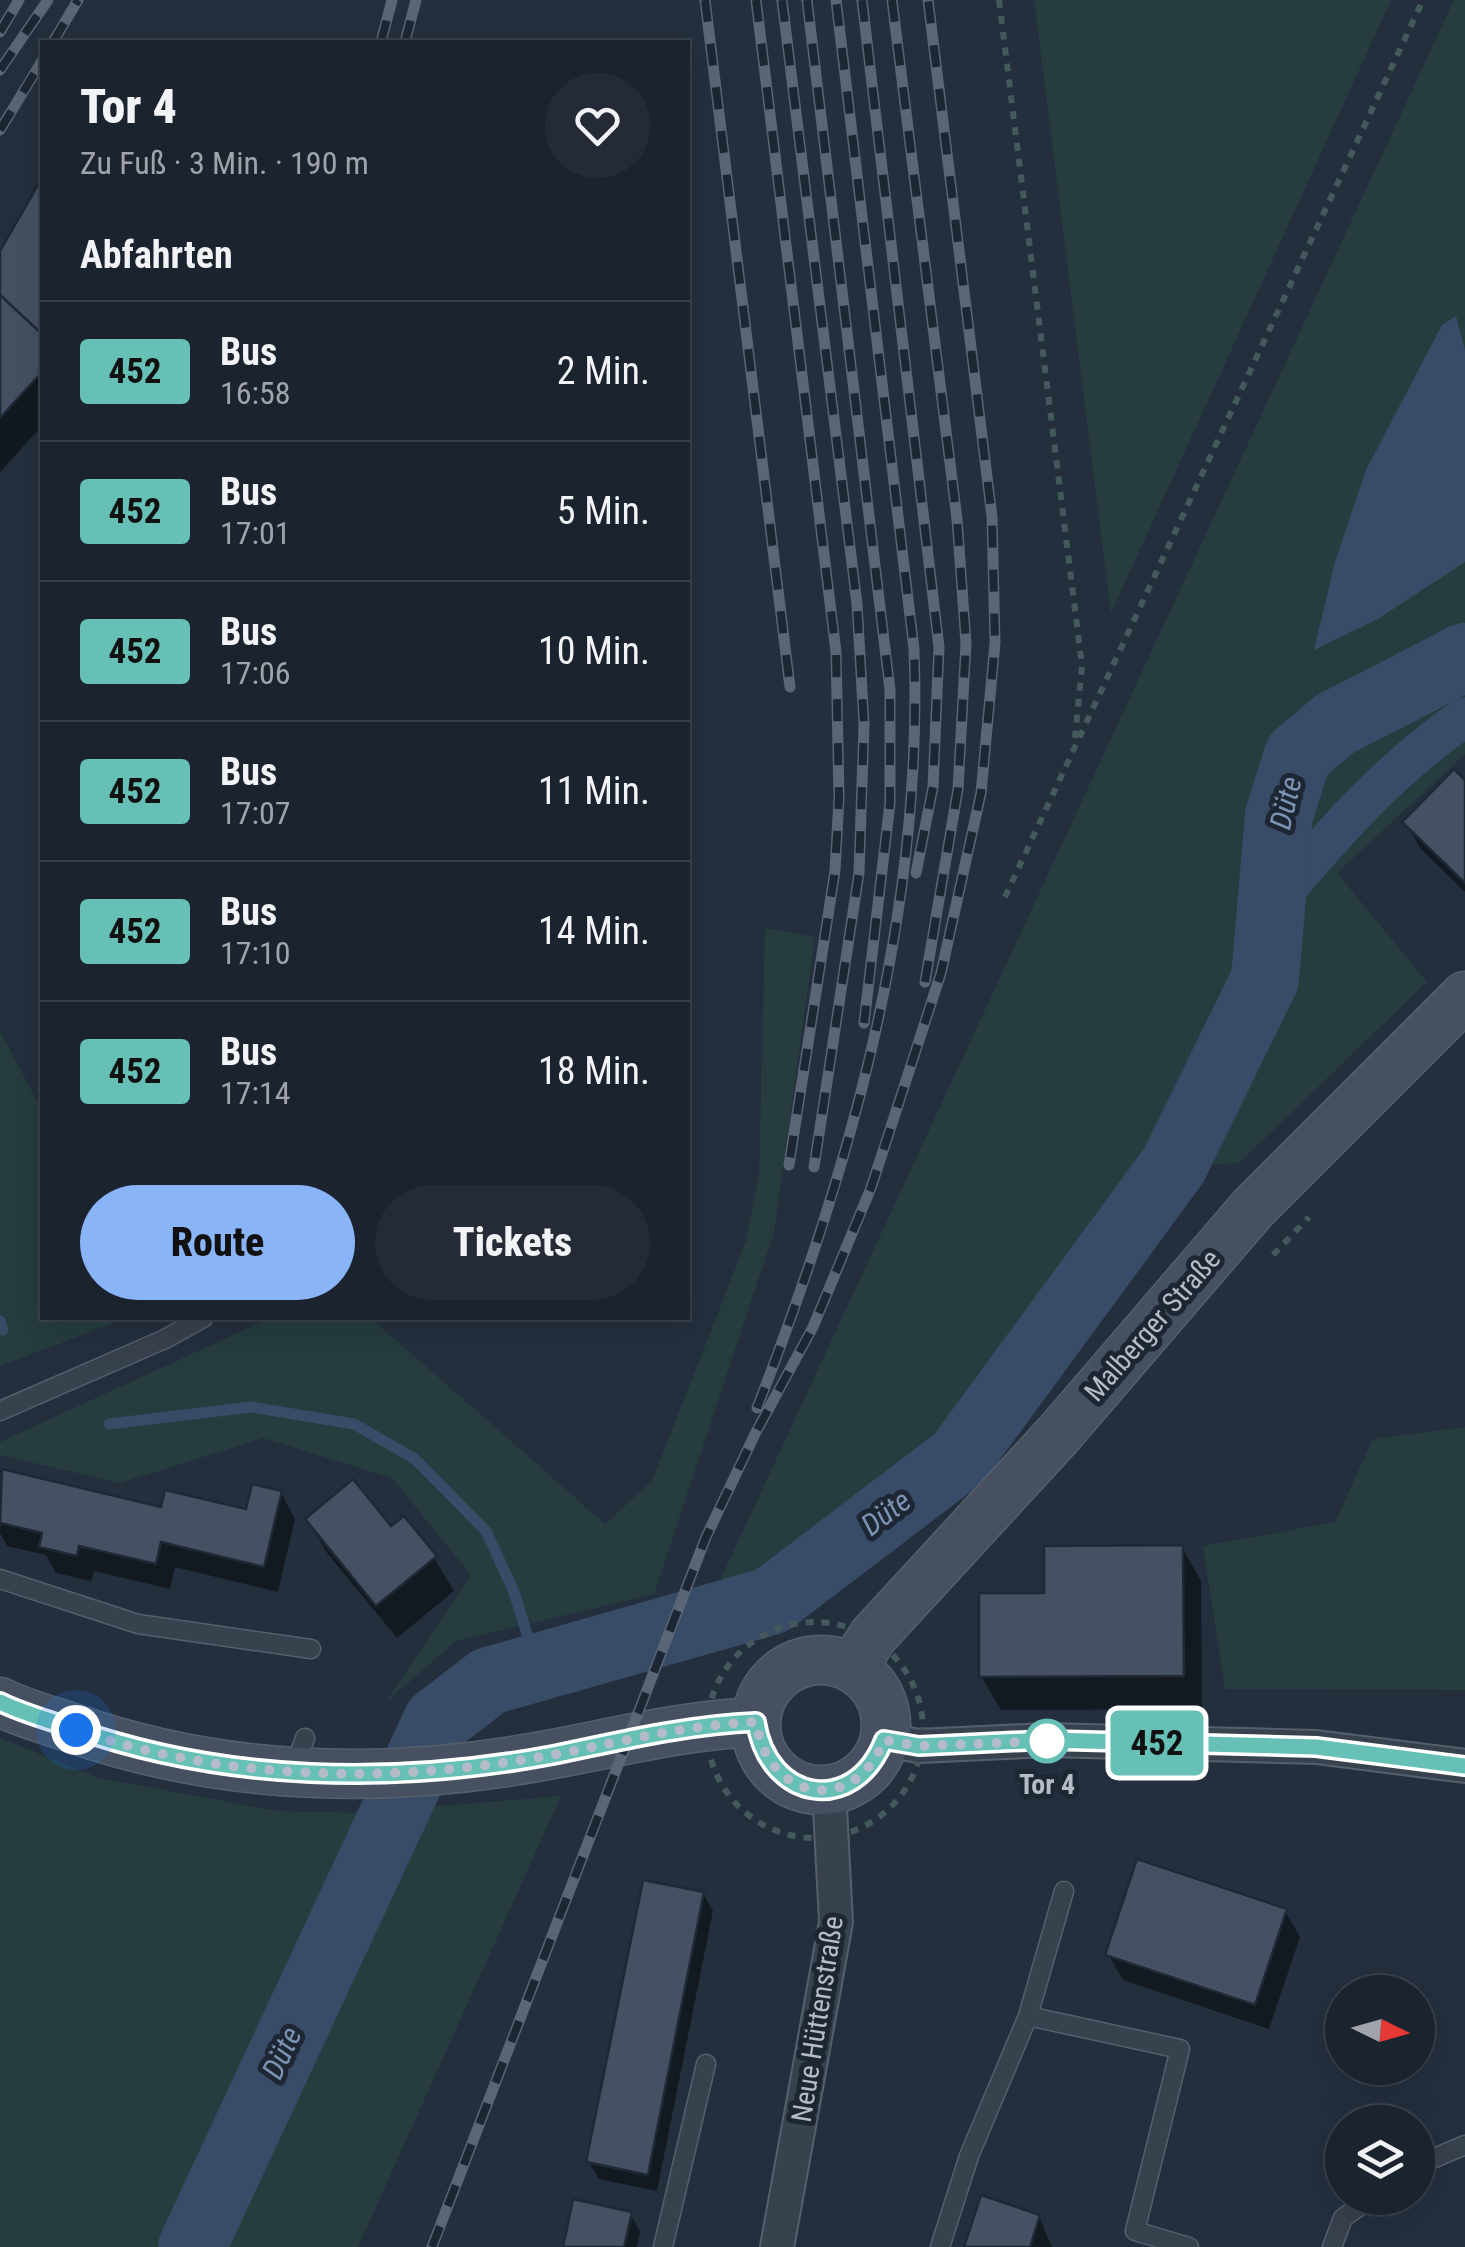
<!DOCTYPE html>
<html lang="de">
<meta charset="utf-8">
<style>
:root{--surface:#1b232e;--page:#242b36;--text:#f1f3f6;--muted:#a0a4aa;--line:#39404a;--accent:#8ab4f8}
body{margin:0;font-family:"Roboto Condensed",sans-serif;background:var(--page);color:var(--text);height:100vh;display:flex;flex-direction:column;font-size:38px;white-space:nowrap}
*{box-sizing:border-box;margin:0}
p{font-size:32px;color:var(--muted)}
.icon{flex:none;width:55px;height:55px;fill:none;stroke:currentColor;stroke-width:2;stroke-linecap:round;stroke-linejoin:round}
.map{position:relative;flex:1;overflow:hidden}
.panel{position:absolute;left:40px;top:40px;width:650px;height:1280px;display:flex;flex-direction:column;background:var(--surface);border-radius:0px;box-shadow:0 10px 40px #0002,0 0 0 2px var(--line)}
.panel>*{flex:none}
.badge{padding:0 20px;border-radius:8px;font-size:35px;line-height:65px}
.needle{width:65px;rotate:95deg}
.fabs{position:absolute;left:1325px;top:1975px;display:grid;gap:20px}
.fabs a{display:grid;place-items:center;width:110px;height:110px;border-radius:50%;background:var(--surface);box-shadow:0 10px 40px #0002,0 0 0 2px var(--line);font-size:50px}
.you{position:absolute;width:50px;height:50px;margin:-25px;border:8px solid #fff;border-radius:50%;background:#1a73e8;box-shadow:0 0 0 15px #1a73e833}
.map>.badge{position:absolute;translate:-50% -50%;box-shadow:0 0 0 5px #fff}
h2{padding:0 40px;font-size:38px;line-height:90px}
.round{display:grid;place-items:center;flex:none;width:105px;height:105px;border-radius:52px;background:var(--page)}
.headline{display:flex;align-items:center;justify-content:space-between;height:170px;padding:0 40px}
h1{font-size:48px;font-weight:800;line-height:75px}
.cta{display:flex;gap:20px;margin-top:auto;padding:20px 40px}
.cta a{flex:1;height:115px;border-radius:60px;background:var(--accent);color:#111;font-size:40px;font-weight:800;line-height:115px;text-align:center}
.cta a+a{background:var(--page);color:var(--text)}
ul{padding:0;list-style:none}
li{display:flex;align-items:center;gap:30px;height:140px;padding:0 40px;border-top:2px solid var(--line)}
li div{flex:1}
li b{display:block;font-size:38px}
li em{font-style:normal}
li .badge{min-width:110px;font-weight:700;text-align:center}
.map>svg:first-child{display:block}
</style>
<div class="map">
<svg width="1465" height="2247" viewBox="0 0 1465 2247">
<rect width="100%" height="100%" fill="#242f3e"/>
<!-- green -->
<path fill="#263c3f" d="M 1034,0 L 1391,0 L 1111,613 Z
M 1454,0 L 1465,0 L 1465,754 L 1337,873 L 1427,982 L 1239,1163 L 1143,1167 L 942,1443 L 791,1563 L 717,1587 Z
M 765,928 L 815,937 L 774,1232 L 654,1594 L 456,1641 L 385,1703 L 471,1575 L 392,1478 L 263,1438 L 120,1483 L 0,1455 L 0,1442 L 270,1318 L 371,1318 L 605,1524 L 652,1481 L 746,1241 L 759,1175 Z
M 0,1031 L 42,1110 L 42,1318 L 127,1318 L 0,1366 Z
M 1465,1427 L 1465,1690 L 1225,1689 L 1203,1546 L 1335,1522 L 1373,1439 Z
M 0,1738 L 99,1778 L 278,1811 L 358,1813 L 561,1796 L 358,2247 L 0,2247 Z"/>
<!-- water -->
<path fill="#394c67" d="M 1456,316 L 1465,350 L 1465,562 L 1378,619 L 1314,650 L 1335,562 L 1366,470 L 1442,325 Z"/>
<!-- shadow -->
<path fill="#0007" d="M 42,183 L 42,426 L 0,472 L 0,256 Z
M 1465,784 L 1465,892 L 1420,848 L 1406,822 Z
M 4,1472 L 163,1510 L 248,1512 L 281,1493 L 295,1519 L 278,1592 L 175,1567 L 170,1589 L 94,1571 L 91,1581 L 56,1573 L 46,1555 L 7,1546 L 0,1533 Z
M 308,1519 L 434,1558 L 454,1591 L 397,1638 L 327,1553 Z
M 1182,1547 L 1201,1581 L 1202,1709 L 1001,1710 L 981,1676 L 1046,1595 Z
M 703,1894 L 713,1911 L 657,2191 L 599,2179 L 589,2162 Z
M 1285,1911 L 1300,1937 L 1269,2029 L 1123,1980 L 1108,1954 Z
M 630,2214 L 640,2231 L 637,2247 L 566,2247 Z
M 1039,2217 L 1052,2247 L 967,2247 Z"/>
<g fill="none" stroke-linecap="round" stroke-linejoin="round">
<!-- stream -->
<path stroke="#394c67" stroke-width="11" d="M 0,1321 L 3,1330
M 109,1424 L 251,1407 L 354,1424 L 415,1459 L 486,1531 L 514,1592 L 537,1667"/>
<!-- canal -->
<path stroke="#394c67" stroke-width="40" d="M 1274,903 C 1332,835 1390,768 1465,717"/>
<!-- river -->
<path stroke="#394c67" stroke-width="68" d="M 192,2247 L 437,1721 L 489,1681 L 771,1601 L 959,1458 L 1174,1165 L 1265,979 L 1279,815 L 1298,755 L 1335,724 L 1465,657"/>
</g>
<!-- building -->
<path fill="#455162" stroke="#1f2835" stroke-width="2.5" d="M 42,178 L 42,334 L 0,295 L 0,251 Z
M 0,295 L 42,334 L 42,372 L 0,418 Z
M 1454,769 L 1465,780 L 1465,883 L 1402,822 Z
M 2,1469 L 161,1507 L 165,1490 L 246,1509 L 252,1484 L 282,1491 L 264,1567 L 161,1542 L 156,1564 L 79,1546 L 77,1556 L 39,1547 L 42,1533 L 0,1523 Z
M 353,1479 L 391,1526 L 404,1516 L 437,1556 L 376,1606 L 305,1519 Z
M 1183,1545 L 1184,1676 L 979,1677 L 979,1593 L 1044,1593 L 1044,1546 Z
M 1137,1859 L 1287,1909 L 1255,2005 L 1105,1955 Z
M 643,1880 L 704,1892 L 648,2175 L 586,2162 Z
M 981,2195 L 1040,2215 L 1030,2247 L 964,2247 Z
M 573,2199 L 632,2212 L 624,2247 L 563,2247 Z"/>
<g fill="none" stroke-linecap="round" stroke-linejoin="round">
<!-- lane casing -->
<g stroke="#565f6c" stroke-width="21">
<path id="lane" d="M 0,1411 L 165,1339 L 203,1318
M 0,1579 L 138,1624 L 311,1649
M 294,1770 L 305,1738
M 1064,1891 L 1028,2016 L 1180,2049 L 1135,2231 L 1189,2247
M 1418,2165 L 1465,2145
M 663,2247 L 706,2064
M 940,2247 L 969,2156 L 1028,2016
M 1332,2247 L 1343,2218 L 1371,2198"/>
</g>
<!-- street casing -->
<g stroke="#565f6c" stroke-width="36">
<path id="street" d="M 885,1740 L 919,1746 L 1047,1740 L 1316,1747 L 1465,1766
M 777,2247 L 836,1922 L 829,1789"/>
</g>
<!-- secondary casing -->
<g stroke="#565f6c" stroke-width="51">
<path id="secondary" d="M756 1725a65 65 0 1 1 130 0a65 65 0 1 1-130 0Z
M 853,1667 L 873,1636 L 1058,1435 L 1253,1208 L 1465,996
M 0,1702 C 22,1713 48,1720 72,1728 C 227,1782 392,1785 553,1754 C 622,1741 686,1725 756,1722"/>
</g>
<!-- path -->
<path stroke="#44595c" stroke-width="6" stroke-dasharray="8 8" stroke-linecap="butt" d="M 999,0 L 1082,666 L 1075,738
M 1005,897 L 1423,0
M 1273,1255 L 1309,1217
M707 1730a108 108 0 1 1 216 0a108 108 0 1 1-216 0Z"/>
<!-- lane -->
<use href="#lane" stroke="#38414e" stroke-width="18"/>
<!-- street -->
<use href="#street" stroke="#38414e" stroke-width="32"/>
<!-- secondary -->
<use href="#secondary" stroke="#465061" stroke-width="48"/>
<!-- rail casing -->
<g stroke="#5a6575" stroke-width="11">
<path id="rail" d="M 705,0 L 790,687
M 756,0 L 836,652 L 839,798 L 835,871 L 789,1165
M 782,0 L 857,604 L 864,725 L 859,873 L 814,1167
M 807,0 L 890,690 L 890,803 L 864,1023
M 862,0 L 939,647 L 933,787 L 916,873
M 892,0 L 957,519 L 966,643 L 958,789 L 925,982
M 0,32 L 19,0
M 53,42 L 78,0
M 381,42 L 392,0
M 405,42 L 416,0
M 0,70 L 48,0
M 0,130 L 42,61
M 757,1408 C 851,1167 924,910 914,649 L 836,0
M 432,2247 L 706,1537 L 756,1432 L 813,1327 L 871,1188 L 941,973 L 981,793 L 995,643 L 992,517 L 928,0"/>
</g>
<!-- rail -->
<use href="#rail" stroke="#1d2633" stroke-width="8" stroke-dasharray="22" stroke-linecap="butt"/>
</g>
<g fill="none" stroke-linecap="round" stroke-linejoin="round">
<!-- line casing -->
<g stroke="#fff" stroke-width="22">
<path id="line" d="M 0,1702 C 22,1713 48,1720 72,1728 C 226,1782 393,1785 553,1755 C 621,1741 686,1725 756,1722 C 768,1801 854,1817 884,1740 L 919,1746 L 1047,1740 L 1316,1747 L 1465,1766"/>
</g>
<!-- line -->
<use href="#line" stroke="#66c0b5" stroke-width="15"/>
<!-- walk -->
<path stroke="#b4bcc9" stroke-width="10" stroke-dasharray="0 18" d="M 76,1730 C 230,1782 393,1784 552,1755 C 621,1742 685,1725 756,1722 C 768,1801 854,1817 884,1740 L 919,1746 L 1047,1741"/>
</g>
<!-- markers -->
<circle fill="#fff" stroke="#66c0b5" stroke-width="5" cx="1047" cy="1741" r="20"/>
<g text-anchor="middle" stroke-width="10" stroke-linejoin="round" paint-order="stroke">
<!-- street labels -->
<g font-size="28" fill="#b4bcc9" stroke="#1d2633">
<text transform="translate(1152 1325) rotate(-49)" y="10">Malberger Straße</text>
<text transform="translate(817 2019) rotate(-81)" y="10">Neue Hüttenstraße</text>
</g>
<!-- stop labels -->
<g font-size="28" font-weight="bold" fill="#b4bcc9" stroke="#1d2633">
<text x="1047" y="1794">Tor 4</text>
</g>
<!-- water labels -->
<g font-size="30" font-style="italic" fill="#7c92b1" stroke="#1d2633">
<text transform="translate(1286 803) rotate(-77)" y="10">Düte</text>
<text transform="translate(886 1513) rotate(-37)" y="10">Düte</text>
<text transform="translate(282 2053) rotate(-65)" y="10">Düte</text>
</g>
</g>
</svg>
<div class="fabs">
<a><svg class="needle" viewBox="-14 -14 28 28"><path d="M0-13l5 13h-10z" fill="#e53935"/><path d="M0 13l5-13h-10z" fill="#a0a4aa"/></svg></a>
<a><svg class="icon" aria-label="layers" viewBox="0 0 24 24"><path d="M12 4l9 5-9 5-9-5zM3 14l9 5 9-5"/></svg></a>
</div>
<div class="you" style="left:76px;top:1730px"></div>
<b class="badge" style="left:1157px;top:1743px;background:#66c0b5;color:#111">452</b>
<section class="panel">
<div class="headline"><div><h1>Tor 4</h1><p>Zu Fuß · 3 Min. · 190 m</p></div><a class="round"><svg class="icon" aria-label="heart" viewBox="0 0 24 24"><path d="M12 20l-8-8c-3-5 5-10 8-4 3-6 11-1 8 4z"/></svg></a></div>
<h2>Abfahrten</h2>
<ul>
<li><span class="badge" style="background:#66c0b5;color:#111">452</span><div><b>Bus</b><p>16:58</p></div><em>2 Min.</em></li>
<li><span class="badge" style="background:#66c0b5;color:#111">452</span><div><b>Bus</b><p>17:01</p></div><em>5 Min.</em></li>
<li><span class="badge" style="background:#66c0b5;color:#111">452</span><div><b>Bus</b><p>17:06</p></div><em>10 Min.</em></li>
<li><span class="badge" style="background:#66c0b5;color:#111">452</span><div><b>Bus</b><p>17:07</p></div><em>11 Min.</em></li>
<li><span class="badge" style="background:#66c0b5;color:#111">452</span><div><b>Bus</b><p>17:10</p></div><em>14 Min.</em></li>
<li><span class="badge" style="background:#66c0b5;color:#111">452</span><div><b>Bus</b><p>17:14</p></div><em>18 Min.</em></li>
</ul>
<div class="cta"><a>Route</a><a>Tickets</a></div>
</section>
</div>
